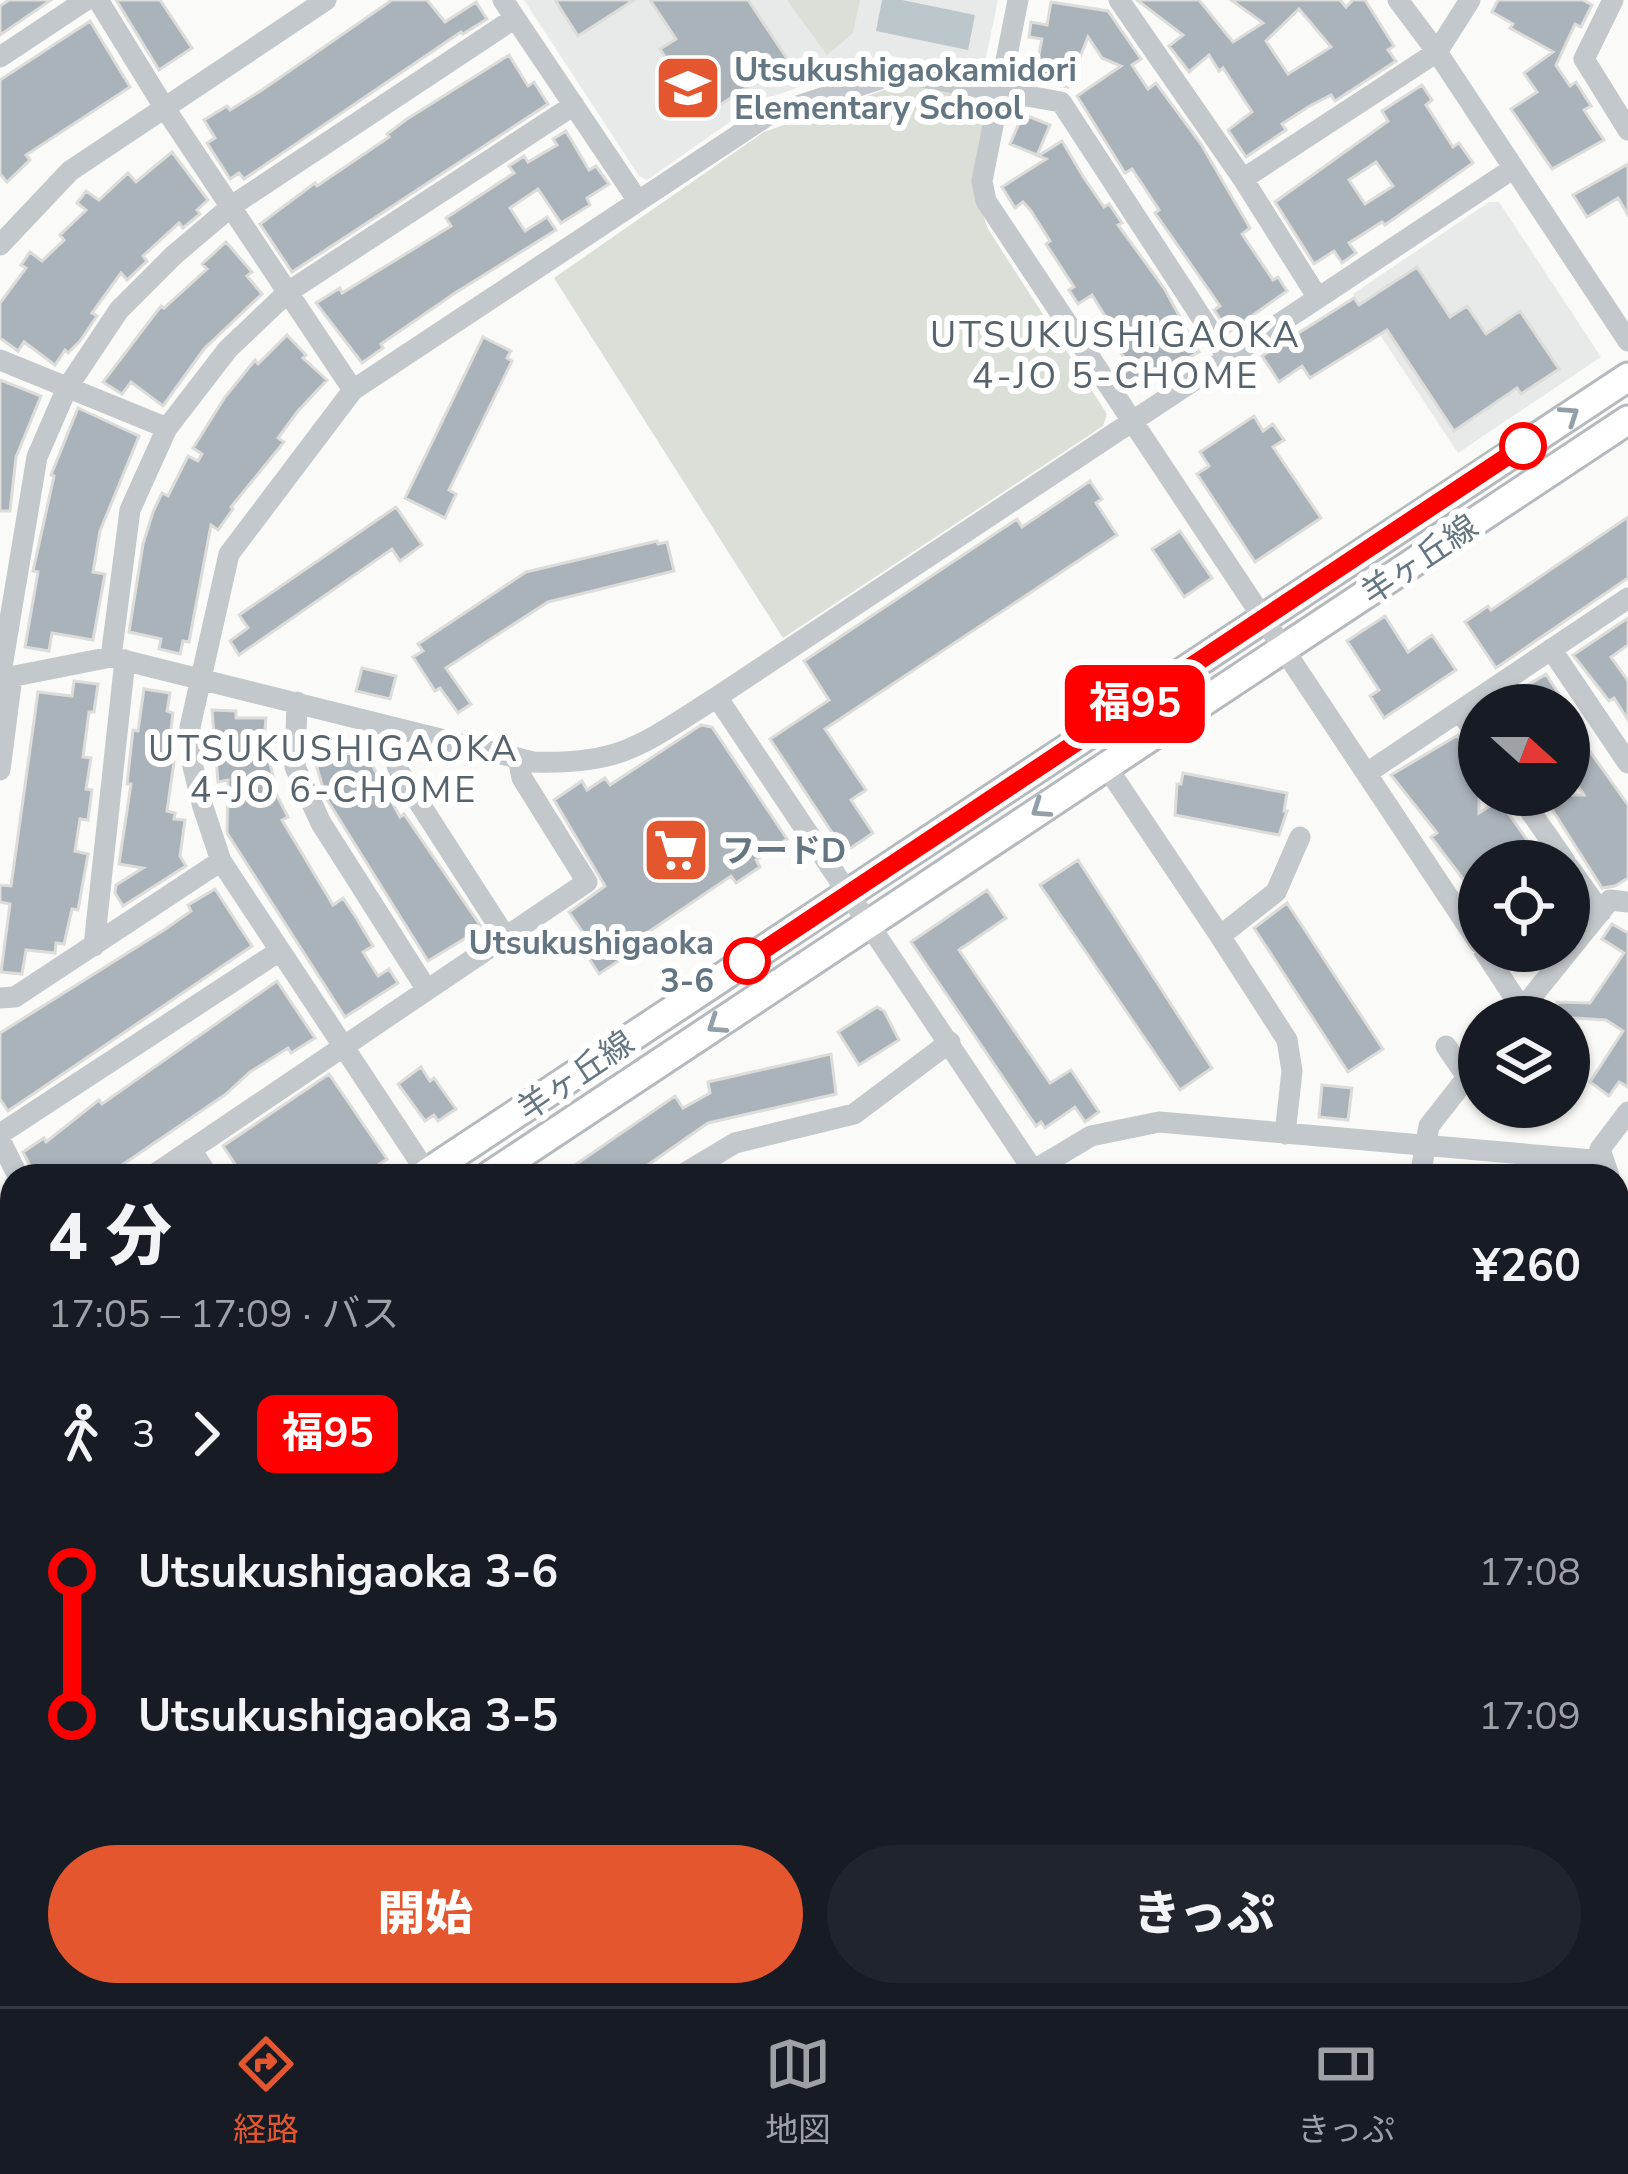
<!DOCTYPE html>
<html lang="ja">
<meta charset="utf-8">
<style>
:root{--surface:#171b24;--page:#20242c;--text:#f1f3f6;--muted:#9ea1a6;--line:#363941;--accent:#e4572e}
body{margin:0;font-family:"Nunito Sans","Noto Sans JP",sans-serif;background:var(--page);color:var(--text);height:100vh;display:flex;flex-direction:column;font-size:45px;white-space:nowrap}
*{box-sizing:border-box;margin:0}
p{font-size:39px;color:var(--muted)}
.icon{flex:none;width:66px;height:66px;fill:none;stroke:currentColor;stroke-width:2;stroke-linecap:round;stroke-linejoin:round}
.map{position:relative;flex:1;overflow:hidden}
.panel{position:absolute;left:0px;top:1164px;width:1629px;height:843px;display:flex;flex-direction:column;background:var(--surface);border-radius:36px 36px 0 0;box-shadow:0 3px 9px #0004}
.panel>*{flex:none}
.badge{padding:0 24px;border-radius:18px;font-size:42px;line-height:78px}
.needle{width:78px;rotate:111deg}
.tools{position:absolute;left:1458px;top:684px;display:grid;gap:24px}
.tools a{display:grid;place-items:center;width:132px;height:132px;border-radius:50%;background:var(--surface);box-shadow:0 3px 9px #0004;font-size:60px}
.map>.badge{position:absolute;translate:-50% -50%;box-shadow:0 0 0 6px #fff}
.legs{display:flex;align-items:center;gap:18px;height:132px;padding:0 48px;font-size:39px}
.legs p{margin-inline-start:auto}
.head{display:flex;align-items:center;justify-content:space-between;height:204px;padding:0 48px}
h1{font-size:66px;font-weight:800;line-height:90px}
.action{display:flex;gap:24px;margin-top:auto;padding:24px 48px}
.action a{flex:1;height:138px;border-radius:72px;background:var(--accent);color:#fff;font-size:48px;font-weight:800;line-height:138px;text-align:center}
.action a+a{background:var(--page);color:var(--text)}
ul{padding:0 48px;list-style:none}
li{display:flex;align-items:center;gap:42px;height:144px;font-size:45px}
li i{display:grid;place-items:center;width:18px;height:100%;margin:0 15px;background:currentColor}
li i::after{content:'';width:30px;height:30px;margin:-15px;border:9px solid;border-radius:50%;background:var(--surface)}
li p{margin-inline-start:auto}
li:first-child i{background:linear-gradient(#0000 50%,currentColor 0)}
li:last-child i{background:linear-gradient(currentColor 50%,#0000 0)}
.tabs{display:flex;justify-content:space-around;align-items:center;height:168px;border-top:3px solid var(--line);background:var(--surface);font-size:33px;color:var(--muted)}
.tabs a{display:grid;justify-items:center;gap:6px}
.tabs .selected{color:var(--accent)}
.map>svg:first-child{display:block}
</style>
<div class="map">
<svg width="1628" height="2006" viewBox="0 0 1628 2006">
<rect width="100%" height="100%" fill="#fafaf8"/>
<!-- built -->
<path fill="#e8e9e9" d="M 524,0 L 998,0 L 982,76 L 888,55 L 760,101 L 647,180 L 639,176 Z
M 1489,202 L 1499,202 L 1601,357 L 1458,453 L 1353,294 Z"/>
<!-- green -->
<path fill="#dadfd7" d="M 787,0 L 860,0 L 853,33 L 827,55 Z
M 901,84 L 990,100 L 979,204 L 988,229 L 1107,414 L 1103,426 L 783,638 L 554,278 L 764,132 Z
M 544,1995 L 802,1995 L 821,2006 L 542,2006 Z"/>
<!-- water -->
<path fill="#bbc7cb" d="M 882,0 L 902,0 L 975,15 L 968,50 L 876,31 Z"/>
<!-- building -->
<path fill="#aab3b9" stroke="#dcdcda" stroke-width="3" fill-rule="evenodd" d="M 9,0 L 51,0 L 0,35 L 0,6 Z
M 116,0 L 160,0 L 192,48 L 159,70 Z
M 392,0 L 427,0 L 445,22 L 476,2 L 487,19 L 463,34 L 461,32 L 244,179 L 239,173 L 230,179 L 207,143 L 215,138 L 204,120 L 227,106 L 230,110 L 262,90 Z
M 555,0 L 634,0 L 578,36 Z
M 650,0 L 748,0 L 788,60 L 717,107 L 693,71 L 680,79 L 660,49 L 676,39 Z
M 1137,0 L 1199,0 L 1233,42 L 1263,23 L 1231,0 L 1340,0 L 1346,7 L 1353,0 L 1365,0 L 1394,46 L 1388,50 L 1396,61 L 1335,101 L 1331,95 L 1308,107 L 1282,124 L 1286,130 L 1246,157 L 1228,130 L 1252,112 L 1223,68 L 1219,71 L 1209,55 L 1189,72 L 1169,46 L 1183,35 ZM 1299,9 L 1331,47 L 1288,74 L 1266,41 Z
M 1498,0 L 1583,0 L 1592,5 L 1581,27 L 1575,24 L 1556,65 L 1570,86 L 1576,82 L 1591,106 L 1584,110 L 1604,140 L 1552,169 L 1511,109 L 1537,92 L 1524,73 L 1553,52 L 1510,28 L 1513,24 L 1492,12 Z
M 1051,2 L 1108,11 L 1141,59 L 1132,65 L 1148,89 L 1156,83 L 1201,144 L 1250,228 L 1242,234 L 1273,280 L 1278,277 L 1287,291 L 1229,332 L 1214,310 L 1220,306 L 1155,213 L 1159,210 L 1132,169 L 1125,173 L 1077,96 L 1121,66 L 1102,58 L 1088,37 L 1068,87 L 1034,80 L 1042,39 L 1029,37 L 1031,22 L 1047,25 Z
M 90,21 L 130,87 L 26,155 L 30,160 L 7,182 L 0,174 L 0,80 Z
M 509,55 L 528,86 L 534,82 L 548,104 L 292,272 L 260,224 L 315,183 L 317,186 L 389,137 L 387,134 L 407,119 Z
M 1422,85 L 1432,100 L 1426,105 L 1453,147 L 1459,143 L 1473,163 L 1385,225 L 1382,222 L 1349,243 L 1356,253 L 1342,263 L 1334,251 L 1314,264 L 1275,202 L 1388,121 L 1382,111 ZM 1376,162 L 1393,186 L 1365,204 L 1349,180 Z
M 1028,116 L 1050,125 L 1037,155 L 1010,144 L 1020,121 L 1025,123 Z
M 566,131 L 589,170 L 596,166 L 609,184 L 587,198 L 590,205 L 561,223 L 538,189 L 510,208 L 525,231 L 547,217 L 556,230 L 455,293 L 381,344 L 383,348 L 362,363 L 316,303 L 340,288 L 342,293 L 451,226 L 446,218 L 514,173 L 509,166 L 524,156 L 528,162 L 557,145 L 553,139 Z
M 1062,141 L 1084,178 L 1104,207 L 1109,204 L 1122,223 L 1118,225 L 1164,288 L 1199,352 L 1132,389 L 1122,374 L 1131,368 L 1108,333 L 1113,329 L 1092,295 L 1078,304 L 1069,290 L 1074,287 L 1046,244 L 1050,241 L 1031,211 L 1023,202 L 1015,208 L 1002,187 L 1046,159 L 1038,156 Z
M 172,152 L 208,200 L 197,210 L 200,214 L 183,228 L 179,223 L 143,256 L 147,261 L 127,280 L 121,273 L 92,313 L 97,316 L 80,341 L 68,353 L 65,350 L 55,365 L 24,342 L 18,351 L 0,338 L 0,303 L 26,268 L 21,265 L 30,252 L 42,261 L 64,240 L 60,235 L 86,210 L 77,203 L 86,191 L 99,200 L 128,173 L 136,182 Z
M 1628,164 L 1628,215 L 1618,198 L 1587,217 L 1573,195 Z
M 226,242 L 252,272 L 247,276 L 262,294 L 204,349 L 163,406 L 131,382 L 122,394 L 103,382 L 161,306 L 164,308 L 207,269 L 202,264 Z
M 1417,267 L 1450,317 L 1467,306 L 1486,334 L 1520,311 L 1559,369 L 1521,394 L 1517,388 L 1454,431 L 1387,330 L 1310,378 L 1302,366 L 1279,382 L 1262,356 L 1354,298 L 1359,305 Z
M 287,335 L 306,355 L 303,358 L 327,380 L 298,411 L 278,438 L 284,442 L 231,507 L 233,509 L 218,530 L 211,525 L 189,642 L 183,641 L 180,654 L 159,649 L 161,639 L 129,632 L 143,544 L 153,512 L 162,493 L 168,496 L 188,456 L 198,461 L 202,454 L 193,448 L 225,397 L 255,360 L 258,364 Z
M 483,337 L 511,351 L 507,358 L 512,361 L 449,490 L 456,494 L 445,518 L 405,498 Z
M 0,380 L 41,396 L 16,457 L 10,511 L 0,511 Z
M 78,408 L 139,436 L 100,531 L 93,572 L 105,574 L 93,640 L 52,633 L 49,651 L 25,647 L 38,572 L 33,571 L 54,476 L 51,475 Z
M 1254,416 L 1263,431 L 1273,424 L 1284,440 L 1273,447 L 1321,518 L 1255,562 L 1197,474 L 1209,466 L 1200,452 Z
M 1090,481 L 1102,499 L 1096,503 L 1117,535 L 825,729 L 866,790 L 851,800 L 873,833 L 845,852 L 770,739 L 829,700 L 804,661 L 1017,519 L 1022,527 Z
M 396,507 L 422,545 L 400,561 L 392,549 L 239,655 L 230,641 L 248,628 L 239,615 Z
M 1628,517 L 1628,578 L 1496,668 L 1465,622 L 1488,606 L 1491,610 Z
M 1180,531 L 1212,578 L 1184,597 L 1152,549 Z
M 657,541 L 658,544 L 667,542 L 674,571 L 548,602 L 446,668 L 471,704 L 458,713 L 440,688 L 435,691 L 413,657 L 423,651 L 418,644 L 526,572 Z
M 1385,616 L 1408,652 L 1432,635 L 1456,670 L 1384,718 L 1370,696 L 1379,690 L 1347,641 Z
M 1628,618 L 1628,645 L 1611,657 L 1628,681 L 1628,720 L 1614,698 L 1609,701 L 1573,655 Z
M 362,668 L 396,676 L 390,699 L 356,691 Z
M 1546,674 L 1558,693 L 1538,705 L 1495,705 Z
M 74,681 L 98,684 L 94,712 L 89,712 L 83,757 L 91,758 L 86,789 L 92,790 L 88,820 L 80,819 L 75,851 L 88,854 L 78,910 L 72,909 L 64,944 L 56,943 L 55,953 L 26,950 L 22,974 L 1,972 L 10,904 L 0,902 L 0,885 L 11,886 L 38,692 L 72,696 Z
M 144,689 L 170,693 L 167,711 L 173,713 L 167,761 L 174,762 L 167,811 L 175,813 L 174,819 L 185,820 L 180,856 L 186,866 L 123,906 L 115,893 L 116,885 L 143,868 L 119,864 L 131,784 L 127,784 L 133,730 L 138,731 Z
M 212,710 L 236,711 L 236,718 L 266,718 L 264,741 L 275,783 L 271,784 L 288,817 L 282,820 L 333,905 L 343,898 L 355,916 L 373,946 L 363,952 L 378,976 L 389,969 L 398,983 L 345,1017 L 227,833 L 228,780 L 218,782 Z
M 1569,722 L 1628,805 L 1628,878 L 1615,886 L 1602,888 L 1543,795 L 1584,795 L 1569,772 Z
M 701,725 L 712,727 L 787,839 L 756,860 L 760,867 L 736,883 L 731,876 L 644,935 L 648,941 L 599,974 L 580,945 L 588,940 L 569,912 L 605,886 L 554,800 L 582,781 L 587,790 L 605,778 L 610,785 Z
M 1458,735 L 1479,776 L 1479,813 L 1499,800 L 1532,847 L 1524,853 L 1530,861 L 1479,861 L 1479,900 L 1431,837 L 1437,833 L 1391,775 Z
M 332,736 L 333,756 L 367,743 L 374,762 L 371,763 L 400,817 L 404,814 L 482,928 L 428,961 L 326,798 L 315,761 L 314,737 Z
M 1183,773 L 1287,793 L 1284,811 L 1287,811 L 1279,835 L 1175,815 L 1177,784 L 1181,784 Z
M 1078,860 L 1212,1068 L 1180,1090 L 1040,885 Z
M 215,889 L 252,946 L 8,1111 L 0,1099 L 0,1033 L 164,930 L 191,911 L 188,905 Z
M 987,890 L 1006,918 L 959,950 L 1050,1083 L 1071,1070 L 1099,1112 L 1085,1122 L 1075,1107 L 1045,1128 L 1041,1122 L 1036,1126 L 911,942 Z
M 1287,903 L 1383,1049 L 1348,1072 L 1254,928 Z
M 1612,924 L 1628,933 L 1628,1087 L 1619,1082 L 1609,1096 L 1590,1082 L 1623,1031 L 1606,1020 L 1557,1017 L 1557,1002 L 1590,1003 L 1624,953 L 1602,939 Z
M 277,981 L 315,1038 L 291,1053 L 288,1048 L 250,1072 L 226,1094 L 106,1176 L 35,1176 L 23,1152 L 44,1138 L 46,1142 L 99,1100 L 102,1104 Z
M 877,1007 L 884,1011 L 899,1040 L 859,1065 L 838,1032 Z
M 831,1054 L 836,1094 L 708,1123 L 632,1176 L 582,1176 L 575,1165 L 675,1096 L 683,1108 L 710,1093 L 708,1082 Z
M 421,1067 L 430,1081 L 434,1078 L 456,1109 L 438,1121 L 434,1115 L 425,1121 L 398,1084 Z
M 329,1074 L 387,1159 L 362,1176 L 243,1176 L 223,1146 Z
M 1322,1085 L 1352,1088 L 1348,1120 L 1319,1117 Z"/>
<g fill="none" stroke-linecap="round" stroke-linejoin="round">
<!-- major casing -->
<g stroke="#b5babe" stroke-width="33">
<path id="major" d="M 422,1176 L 1628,377
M 489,1176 L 1628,420
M 0,1459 L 12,1450
M 0,1499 L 12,1491"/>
</g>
<!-- minor -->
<path stroke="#c3c8cc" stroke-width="21" d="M 98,0 L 164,107 L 353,390
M 503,0 L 638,201
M 1018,0 L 982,181 L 986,201 L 1479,943
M 1119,0 L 1243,179 L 1318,298
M 1398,0 L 1437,52 L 1628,341
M 1613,0 L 1584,59 L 1628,130
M 0,57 L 86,0
M 1243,179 L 1437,52 L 1470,0
M 0,245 L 70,171 L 326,0
M 0,360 L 167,428
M 1551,649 L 1628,763
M 111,657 L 130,510 L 167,428 L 228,349 L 288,292 L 574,105
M 0,679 L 111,657 L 533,762 C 623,765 644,743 717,697 L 1514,168
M 0,679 L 37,457 L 67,388 L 119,310 L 174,255 L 233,205 L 515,18
M 717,697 L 1033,1170
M 297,702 L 295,767 L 321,823 L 427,990
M 1460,711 L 1479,739
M 390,728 L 398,770 L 505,936
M 1106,766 L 1220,936
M 0,770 L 12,677
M 1367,773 L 1628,598
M 1519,795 L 1565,861
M 1569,867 L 1601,912
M 94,946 L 125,660
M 1484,951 L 1522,1009 L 1516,1017
M 0,998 L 15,997 L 221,861
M 1522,1009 L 1610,900 L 1628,902
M 1446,1046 L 1467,1077
M 0,1134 L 278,952
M 1285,1134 L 1292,1071 L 1287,1040 L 1220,936 L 1276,892 L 1300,837
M 0,1140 L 18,1176
M 191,1149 L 208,1176
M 152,1176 L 587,882 L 522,778 L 518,758
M 429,1176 L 221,861 L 203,807 L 193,767 L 190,727 L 229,554 L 353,390 L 767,116 L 898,73 L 1061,102 L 1228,358
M 680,1176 L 735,1143 L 854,1114 L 950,1042
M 1024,1176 L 1091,1136 L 1159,1122 L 1604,1161
M 1420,1176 L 1429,1126 L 1479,1062
M 1609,1176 L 1600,1149 L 1628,1112
M 1617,1200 L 1628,1233
M 0,1277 L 12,1269
M 1617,1284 L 1628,1281
M 0,1368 L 12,1386
M 1618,1404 L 1628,1420
M 1617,1608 L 1628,1626
M 1617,1650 L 1628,1643
M 0,1676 L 12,1668
M 0,1766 L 12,1774
M 1617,1778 L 1628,1772
M 1617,1830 L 1628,1824
M 0,1893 L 12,1900
M 172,1995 L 190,2006
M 386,1995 L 405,2006
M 852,1995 L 869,2006
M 518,2006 L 520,1995
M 993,2006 L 997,1995
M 1285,2006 L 1301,1995"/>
<!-- major -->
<use href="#major" stroke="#fff" stroke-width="27"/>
</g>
<!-- one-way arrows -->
<defs><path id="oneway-chevron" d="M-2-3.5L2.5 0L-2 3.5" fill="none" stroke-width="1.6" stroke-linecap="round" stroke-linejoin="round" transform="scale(3)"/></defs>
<g stroke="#939fa8">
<use href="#oneway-chevron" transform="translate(1570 415) rotate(-34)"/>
<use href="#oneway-chevron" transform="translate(1040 809) rotate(146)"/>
<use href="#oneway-chevron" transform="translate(716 1025) rotate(146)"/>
</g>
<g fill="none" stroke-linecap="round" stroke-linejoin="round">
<!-- line-1 casing -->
<g stroke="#fff" stroke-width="27">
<path id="line-1" d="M 747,961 L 1523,446"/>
</g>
<!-- line-1 -->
<use href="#line-1" stroke="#f00" stroke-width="18"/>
</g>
<!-- icons -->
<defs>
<g id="school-square" transform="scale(3.45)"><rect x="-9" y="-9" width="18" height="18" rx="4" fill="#e4572e" stroke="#fff"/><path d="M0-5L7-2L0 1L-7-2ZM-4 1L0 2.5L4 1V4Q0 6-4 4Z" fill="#fff"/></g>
<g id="supermarket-square" transform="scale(3.45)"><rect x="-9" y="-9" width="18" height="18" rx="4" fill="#e4572e" stroke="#fff"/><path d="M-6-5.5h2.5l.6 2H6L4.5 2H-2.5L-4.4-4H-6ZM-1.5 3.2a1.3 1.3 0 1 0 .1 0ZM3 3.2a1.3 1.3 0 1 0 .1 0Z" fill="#fff"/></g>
</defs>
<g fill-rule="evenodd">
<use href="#school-square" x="688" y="88"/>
<use href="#supermarket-square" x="676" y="850"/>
</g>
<!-- markers -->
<g fill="#fff" stroke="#f00" stroke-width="6">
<circle cx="1523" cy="446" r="21"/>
<circle cx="747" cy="961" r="21"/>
</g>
<g text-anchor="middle" stroke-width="12" stroke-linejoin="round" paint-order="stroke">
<!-- poi labels -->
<g font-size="33" font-weight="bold" fill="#657683" stroke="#fff" text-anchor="start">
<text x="734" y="81">Utsukushigaokamidori<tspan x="734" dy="38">Elementary School</tspan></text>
<text x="722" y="862">フードD</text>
</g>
<!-- street labels -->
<g font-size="33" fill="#657683" stroke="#fff">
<text transform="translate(1419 559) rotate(-34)" y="12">羊ヶ丘線</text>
<text transform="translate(575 1075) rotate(-34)" y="12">羊ヶ丘線</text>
</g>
<!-- stop labels -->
<g font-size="33" font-weight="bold" fill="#657683" stroke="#fff" text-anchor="end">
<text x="714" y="954">Utsukushigaoka<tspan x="714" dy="38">3-6</tspan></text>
</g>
<!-- neighbourhood labels -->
<g font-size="36" letter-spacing="3" fill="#57646e" stroke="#fff">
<text x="1116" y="347">UTSUKUSHIGAOKA<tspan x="1116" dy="41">4-JO 5-CHOME</tspan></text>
<text x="334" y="761">UTSUKUSHIGAOKA<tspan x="334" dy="41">4-JO 6-CHOME</tspan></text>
</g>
</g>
</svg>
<div class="tools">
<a><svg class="needle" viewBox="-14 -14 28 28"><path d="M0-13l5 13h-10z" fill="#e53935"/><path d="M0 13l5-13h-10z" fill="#9ea1a6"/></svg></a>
<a><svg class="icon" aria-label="locate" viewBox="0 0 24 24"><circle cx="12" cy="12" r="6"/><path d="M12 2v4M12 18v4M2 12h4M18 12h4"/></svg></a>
<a><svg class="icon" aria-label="layers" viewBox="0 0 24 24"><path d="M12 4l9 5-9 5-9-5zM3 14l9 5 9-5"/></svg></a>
</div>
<b class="badge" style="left:1135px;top:704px;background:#f00;color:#fff">福95</b>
<section class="panel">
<div class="head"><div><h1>4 分</h1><p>17:05 – 17:09 · バス</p></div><b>¥260</b></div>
<div class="legs"><svg class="icon" aria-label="walk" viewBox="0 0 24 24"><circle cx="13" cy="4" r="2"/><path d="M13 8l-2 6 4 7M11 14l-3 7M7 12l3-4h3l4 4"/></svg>3<svg class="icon" aria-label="forward" viewBox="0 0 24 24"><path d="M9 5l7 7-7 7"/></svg><b class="badge" style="background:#f00;color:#fff">福95</b></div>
<ul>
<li><i style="color:#f00"></i><b>Utsukushigaoka 3-6</b><p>17:08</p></li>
<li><i style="color:#f00"></i><b>Utsukushigaoka 3-5</b><p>17:09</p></li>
</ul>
<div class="action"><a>開始</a><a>きっぷ</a></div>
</section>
</div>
<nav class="tabs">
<a class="selected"><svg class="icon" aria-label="directions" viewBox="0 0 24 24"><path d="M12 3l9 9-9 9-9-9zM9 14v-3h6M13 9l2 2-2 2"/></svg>経路</a>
<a><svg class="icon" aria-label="map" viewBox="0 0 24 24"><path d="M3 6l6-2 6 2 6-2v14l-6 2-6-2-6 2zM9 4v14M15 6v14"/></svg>地図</a>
<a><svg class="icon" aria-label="tickets" viewBox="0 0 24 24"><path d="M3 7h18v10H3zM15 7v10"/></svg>きっぷ</a>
</nav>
